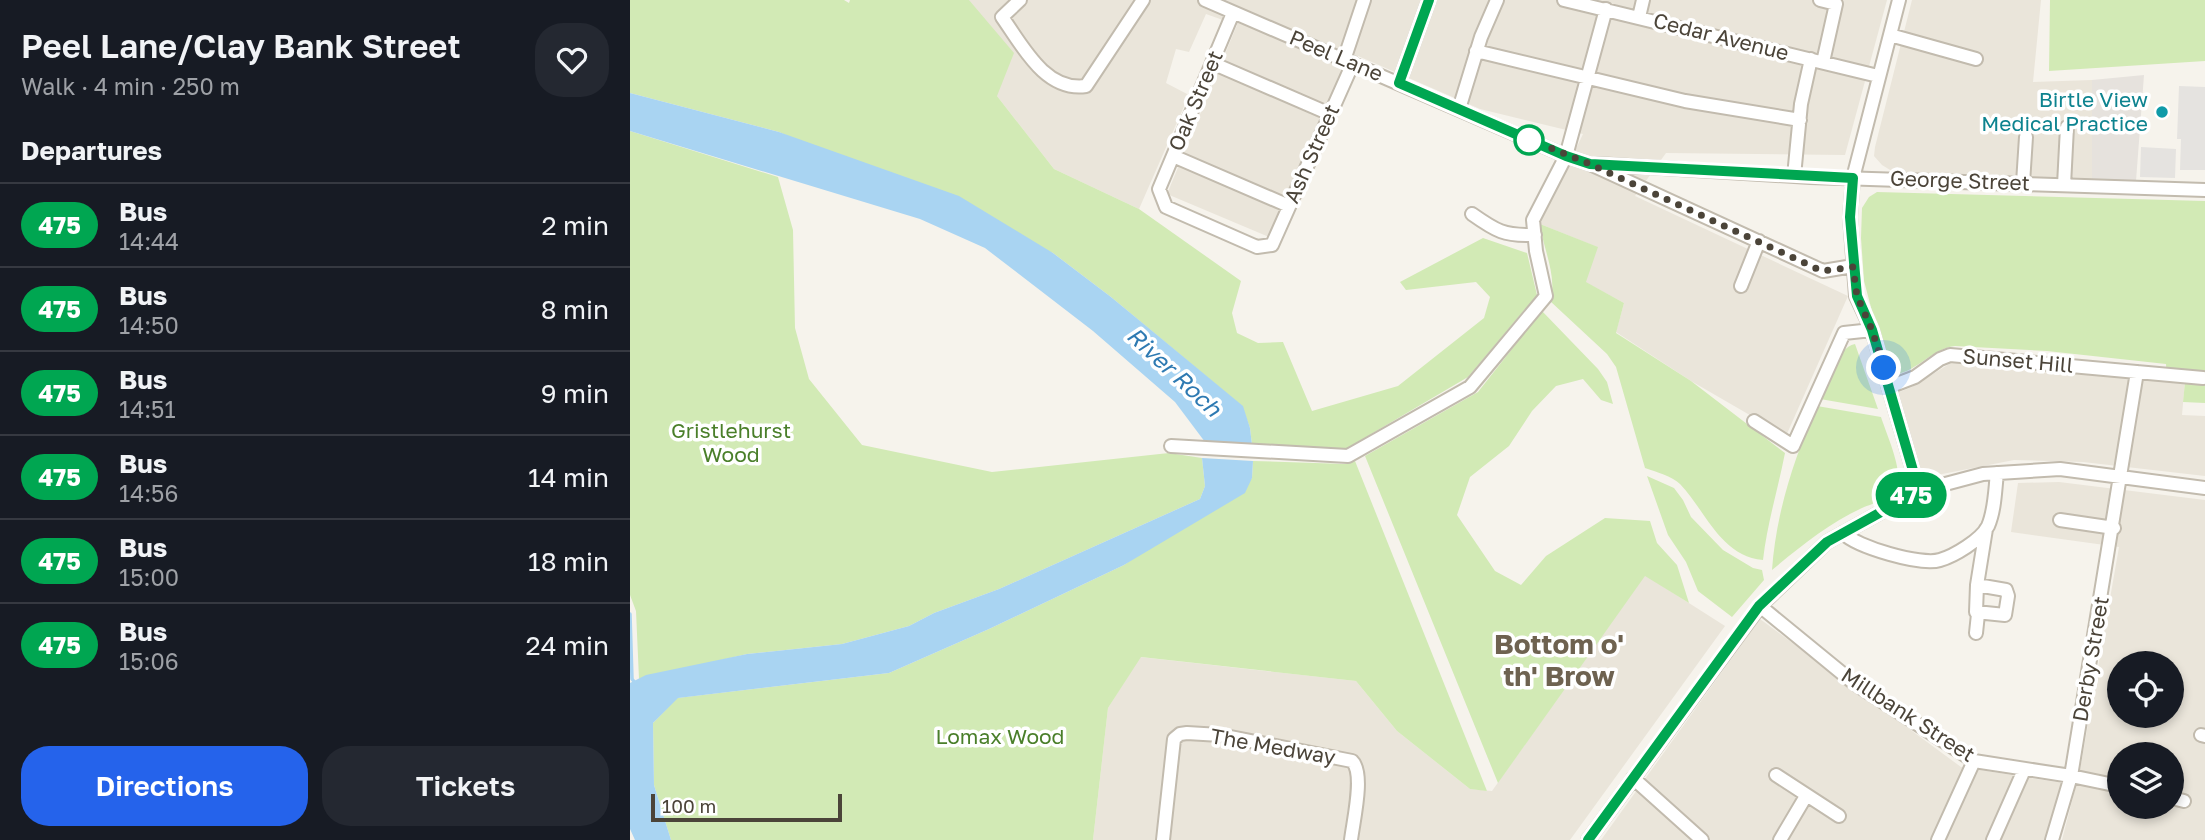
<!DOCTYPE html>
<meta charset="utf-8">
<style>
:root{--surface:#171b24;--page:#242831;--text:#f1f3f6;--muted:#9ea1a6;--line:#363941;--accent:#2563eb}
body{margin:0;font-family:"Golos Text",sans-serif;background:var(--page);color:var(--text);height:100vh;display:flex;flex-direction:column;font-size:26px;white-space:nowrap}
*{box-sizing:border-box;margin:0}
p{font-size:23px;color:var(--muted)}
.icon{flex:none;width:38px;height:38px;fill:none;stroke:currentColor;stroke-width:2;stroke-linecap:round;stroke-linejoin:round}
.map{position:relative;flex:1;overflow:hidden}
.drawer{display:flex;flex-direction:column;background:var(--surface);width:630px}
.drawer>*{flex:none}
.badge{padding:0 14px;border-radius:23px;font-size:24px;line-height:46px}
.tools{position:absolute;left:1477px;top:651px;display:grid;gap:14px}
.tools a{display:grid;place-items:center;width:77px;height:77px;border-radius:50%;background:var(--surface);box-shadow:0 4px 10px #0003;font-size:35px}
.scale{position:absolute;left:21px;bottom:18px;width:191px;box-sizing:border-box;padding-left:7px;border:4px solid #4b4439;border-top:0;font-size:19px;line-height:24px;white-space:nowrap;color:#4b4439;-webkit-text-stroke:5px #fff;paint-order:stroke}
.you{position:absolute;width:35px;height:35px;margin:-18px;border:5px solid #fff;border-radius:50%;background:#1a73e8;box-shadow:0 0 0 10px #1a73e833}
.map>.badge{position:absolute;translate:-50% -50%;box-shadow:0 0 0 4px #fff}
h2{padding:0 21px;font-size:26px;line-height:63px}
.round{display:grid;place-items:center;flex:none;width:74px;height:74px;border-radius:28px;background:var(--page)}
.summary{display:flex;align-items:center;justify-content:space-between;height:119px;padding:0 21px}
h1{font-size:33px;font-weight:600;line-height:52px}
.primary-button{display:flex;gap:14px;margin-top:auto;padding:14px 21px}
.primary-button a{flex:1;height:80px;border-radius:28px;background:var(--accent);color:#fff;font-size:28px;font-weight:600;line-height:80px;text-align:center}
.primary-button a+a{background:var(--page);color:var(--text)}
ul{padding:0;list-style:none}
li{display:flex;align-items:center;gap:21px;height:84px;padding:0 21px;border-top:2px solid var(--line)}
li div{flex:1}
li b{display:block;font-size:26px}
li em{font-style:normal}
li .badge{min-width:77px;font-weight:700;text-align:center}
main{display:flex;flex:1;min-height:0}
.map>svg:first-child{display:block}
</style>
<main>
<section class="drawer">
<div class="summary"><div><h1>Peel Lane/Clay Bank Street</h1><p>Walk · 4 min · 250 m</p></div><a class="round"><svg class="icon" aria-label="heart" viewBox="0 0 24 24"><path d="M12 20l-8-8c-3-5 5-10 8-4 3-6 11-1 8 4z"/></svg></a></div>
<h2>Departures</h2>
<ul>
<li><span class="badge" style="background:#00a651;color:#fff">475</span><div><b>Bus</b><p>14:44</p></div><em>2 min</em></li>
<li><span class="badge" style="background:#00a651;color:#fff">475</span><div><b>Bus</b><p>14:50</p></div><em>8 min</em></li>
<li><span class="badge" style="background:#00a651;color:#fff">475</span><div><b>Bus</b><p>14:51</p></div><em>9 min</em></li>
<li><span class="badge" style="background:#00a651;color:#fff">475</span><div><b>Bus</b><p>14:56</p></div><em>14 min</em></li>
<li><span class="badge" style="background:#00a651;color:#fff">475</span><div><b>Bus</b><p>15:00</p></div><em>18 min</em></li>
<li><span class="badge" style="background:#00a651;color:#fff">475</span><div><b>Bus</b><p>15:06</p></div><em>24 min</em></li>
</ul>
<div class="primary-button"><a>Directions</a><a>Tickets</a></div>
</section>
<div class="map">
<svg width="1575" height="840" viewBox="0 0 1575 840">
<rect width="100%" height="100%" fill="#f6f3ec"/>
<!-- residential -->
<path fill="#eae5da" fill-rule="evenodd" d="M 339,0 L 1257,0 L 1215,155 L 1036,153 L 1005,196 L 1218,296 L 1156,436 L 1061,381 L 986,332 L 994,303 L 955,282 L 967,247 L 910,224 L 953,134 L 850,109 L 728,56 L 639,237 L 537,194 L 607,25 L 576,14 L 559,52 L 546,49 L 536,83 L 559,95 L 509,209 L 424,169 L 367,96 Z
M 1282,0 L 1411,0 L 1403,82 L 1462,80 L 1462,179 L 1265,173 L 1252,165 L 1244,156 L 1245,147 Z
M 1324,361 L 1555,381 L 1552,415 L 1575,416 L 1575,476 L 1453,462 L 1384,460 L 1302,476 L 1292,470 L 1286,460 L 1267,393 L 1282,387 Z
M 1429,482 L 1575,500 L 1575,840 L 1432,840 L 1450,770 L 1489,547 L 1381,532 L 1388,483 ZM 1489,663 L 1542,663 L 1542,716 L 1489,716 ZM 1489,754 L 1542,754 L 1542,807 L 1489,807 Z
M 1015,575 L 1095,626 L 940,840 L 463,840 L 478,708 L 510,657 L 726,681 L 767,731 L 840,789 L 862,791 Z
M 1130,619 L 1331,767 L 1433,783 L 1414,840 L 971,840 Z"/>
<!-- industrial -->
<path fill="#e6e2dd" d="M 1514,75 L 1506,181 L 1462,179 L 1462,80 Z"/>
<!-- green -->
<path fill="#d2eab5" d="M 0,0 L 214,0 L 219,3 L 220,0 L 339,0 L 384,53 L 367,96 L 424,169 L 509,209 L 611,281 L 602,313 L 607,333 L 628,343 L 653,342 L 682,411 L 768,386 L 854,318 L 860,297 L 846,282 L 776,290 L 770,282 L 853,238 L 897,253 L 907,295 L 838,377 L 714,450 L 622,445 L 620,428 L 612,406 L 481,297 L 423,253 L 149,132 L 0,93 Z
M 1420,0 L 1575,0 L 1575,61 L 1419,71 Z
M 0,131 L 148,177 L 163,230 L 165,328 L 179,379 L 232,445 L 362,472 L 539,453 L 572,458 L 575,486 L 570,499 L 369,589 L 304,613 L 279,626 L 212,644 L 117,654 L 9,679 L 6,611 L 0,595 Z
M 1247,192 L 1575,201 L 1575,403 L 1553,402 L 1555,382 L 1537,380 L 1536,364 L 1417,351 L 1325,346 C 1300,349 1285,375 1259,375 L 1234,281 L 1231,238 L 1232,208 L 1239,197 Z
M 910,224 L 968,247 L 956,282 L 994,303 L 986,333 L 1061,381 L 1155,453 C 1148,489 1137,524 1133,560 C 1090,556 1076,511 1050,484 C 1042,476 1026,472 1015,468 L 986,367 L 977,354 L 920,301 C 928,277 913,249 910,224 Z
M 912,311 L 968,369 L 977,382 L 983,404 L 971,400 L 953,379 L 926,386 L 902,411 L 879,446 L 840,477 L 827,515 L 865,571 L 891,585 L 916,556 L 975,518 L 1020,521 L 1027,543 L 1047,565 L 1059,603 L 1015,576 L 868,783 L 735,456 L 848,392 Z
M 1225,344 L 1248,409 L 1190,399 C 1198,383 1206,348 1225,344 Z
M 1187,406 L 1251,417 C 1256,433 1273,470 1267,485 C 1262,498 1244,503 1232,508 C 1198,524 1171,546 1142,570 C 1146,513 1164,458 1187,406 Z
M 623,461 L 715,464 L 725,461 L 857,791 L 840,789 L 767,731 L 726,681 L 511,657 L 478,708 L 463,840 L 41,840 L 24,785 L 23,723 L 47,698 L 259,673 L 359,629 L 494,565 L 622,478 Z
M 1017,476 L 1044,488 L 1053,500 L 1061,517 L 1093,550 L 1123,568 L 1132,570 L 1134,580 L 1102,617 L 1068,591 L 1056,562 L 1038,535 Z"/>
<!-- parking -->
<path fill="#e5e3e0" d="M 1549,86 L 1575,87 L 1575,170 L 1550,170 L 1551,139 L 1547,139 Z
M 1511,147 L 1546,149 L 1545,178 L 1510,177 Z"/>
<!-- water -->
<path fill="#a9d4f2" d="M 0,93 L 149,132 L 329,196 L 423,253 L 481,297 L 613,406 L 620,428 L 622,445 L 575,442 L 545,402 L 463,331 L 355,248 L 290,219 L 0,131 Z
M 572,458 L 623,461 L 622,478 L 615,493 L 494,565 L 359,629 L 259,673 L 48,698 L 23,723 L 24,785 L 41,840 L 5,840 L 0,829 L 0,683 L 16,675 L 117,654 L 212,644 L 279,626 L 304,613 L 369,589 L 570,499 L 575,486 Z"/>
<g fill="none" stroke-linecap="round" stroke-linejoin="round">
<!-- stream -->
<path stroke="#a9d4f2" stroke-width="3.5" d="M 0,614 L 2,679 L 6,684"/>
<!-- minor casing -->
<g stroke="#c2bbae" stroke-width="16">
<path id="minor" d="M 390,0 L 372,17 C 392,45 415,92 456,86 L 513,0
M 575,0 L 936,156 L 960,164 L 1193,271 L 1223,266
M 934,0 L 1248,76
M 1190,0 L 1206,4 L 1193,62
M 1269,0 L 1223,178 L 1220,217 L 1226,296 L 1242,330 L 1289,491
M 603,13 L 529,189 L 536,207 L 627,247 L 642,245 L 723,63
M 1009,17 L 1013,0
M 1260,35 L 1346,59
M 846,51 L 1055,101 L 1170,120
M 714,60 L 734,0
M 582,63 L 700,114
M 769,83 L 799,0
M 829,109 L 851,37 L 867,0
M 543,156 L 659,206
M 967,164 L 1180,177 L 1575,190
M 1164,176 L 1171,104 L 1181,59
M 1393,183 L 1396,137
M 1434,185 L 1437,127
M 842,214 C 866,231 874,236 905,235
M 1111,286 L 1129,241
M 1259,387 L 1285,377 L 1310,359 L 1320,355 L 1573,378
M 1124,421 L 1163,446 L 1214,333 L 1242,330
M 541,446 L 718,456 L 840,387 L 916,296 L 906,251 L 903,220 L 936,156 L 976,9
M 1430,520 L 1484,528
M 1213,533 C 1227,547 1291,566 1310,560 C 1324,556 1351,540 1358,526 C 1365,510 1365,490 1367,473
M 1347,585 L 1346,612 L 1375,615 L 1378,596 L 1376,590 L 1347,585 L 1356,529
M 1130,606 L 1224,683 L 1344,761 L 1441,776 L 1489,786
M 1346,633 L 1348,614
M 1571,735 L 1575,736
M 1146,775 L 1209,816
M 1003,778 L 1072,840
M 1542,798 L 1554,801
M 533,840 L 544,739 L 550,734 L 557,733 L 590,735 L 722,761 C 735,773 723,822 721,840
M 958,840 L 1130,606 L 1197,542 L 1289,491 L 1353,474 L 1430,469 L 1575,488
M 1150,840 L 1176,796
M 1308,840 L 1344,761
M 1363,840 L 1394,770
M 1422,840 L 1441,776 L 1507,372"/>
</g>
<!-- minor -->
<use href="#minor" stroke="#fff" stroke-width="12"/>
</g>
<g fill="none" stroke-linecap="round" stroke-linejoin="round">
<!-- line casing -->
<g stroke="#fff" stroke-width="16">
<path id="line" d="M 799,0 L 769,83 L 936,156 L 960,164 L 1223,178 L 1220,217 L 1227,296 L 1242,330 L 1289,491 L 1197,542 L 1129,606 L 958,840"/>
</g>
<!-- line -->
<use href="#line" stroke="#00a651" stroke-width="10"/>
<!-- walk -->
<path stroke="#4b4439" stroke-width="7" stroke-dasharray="0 12.6" d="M 899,140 L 893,137 L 960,164 L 1192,271 L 1223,267 L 1227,296 L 1242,330 L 1254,368"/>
</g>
<!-- markers -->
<circle fill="#0f9aa8" stroke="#fff" stroke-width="2.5" cx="1532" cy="112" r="7"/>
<circle fill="#fff" stroke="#00a651" stroke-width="3.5" cx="899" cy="140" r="14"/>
<g text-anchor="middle" stroke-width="7" stroke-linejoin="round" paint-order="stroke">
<!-- street labels -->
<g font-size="21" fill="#4b4439" stroke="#fff">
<text transform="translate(1091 37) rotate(14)" y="7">Cedar Avenue</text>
<text transform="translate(706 56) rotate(23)" y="7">Peel Lane</text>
<text transform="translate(566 101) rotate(-67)" y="7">Oak Street</text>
<text transform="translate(682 154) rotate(-66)" y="7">Ash Street</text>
<text transform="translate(1330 181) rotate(2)" y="7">George Street</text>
<text transform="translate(1388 361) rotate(5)" y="7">Sunset Hill</text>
<text transform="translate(1461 659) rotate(-80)" y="7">Derby Street</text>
<text transform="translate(1278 715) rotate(33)" y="7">Millbank Street</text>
<text transform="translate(643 747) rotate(10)" y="7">The Medway</text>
</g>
<!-- culture labels -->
<g font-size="21" fill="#0d838f" stroke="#fff" text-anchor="end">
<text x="1518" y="107">Birtle View<tspan x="1518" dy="24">Medical Practice</tspan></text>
</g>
<!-- park labels -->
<g font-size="21" fill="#4a7f2a" stroke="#fff">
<text x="101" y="438">Gristlehurst<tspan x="101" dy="24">Wood</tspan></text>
<text x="370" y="744">Lomax Wood</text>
</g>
<!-- water labels -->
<g font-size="23" font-style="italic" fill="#2e7ab2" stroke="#fff">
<text transform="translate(544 372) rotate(43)" y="8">River Roch</text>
</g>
<!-- district labels -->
<g font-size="28" font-weight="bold" fill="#6e6250" stroke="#fff">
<text x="929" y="654">Bottom o'<tspan x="929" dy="32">th' Brow</tspan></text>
</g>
</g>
</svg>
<div class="tools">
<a><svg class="icon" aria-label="locate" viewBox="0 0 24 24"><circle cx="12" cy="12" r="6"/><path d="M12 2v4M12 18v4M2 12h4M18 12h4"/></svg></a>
<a><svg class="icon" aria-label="layers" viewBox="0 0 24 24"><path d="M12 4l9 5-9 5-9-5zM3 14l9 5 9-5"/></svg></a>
</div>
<div class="scale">100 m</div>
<div class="you" style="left:1254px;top:368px"></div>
<b class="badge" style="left:1281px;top:495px;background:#00a651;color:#fff">475</b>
</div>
</main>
